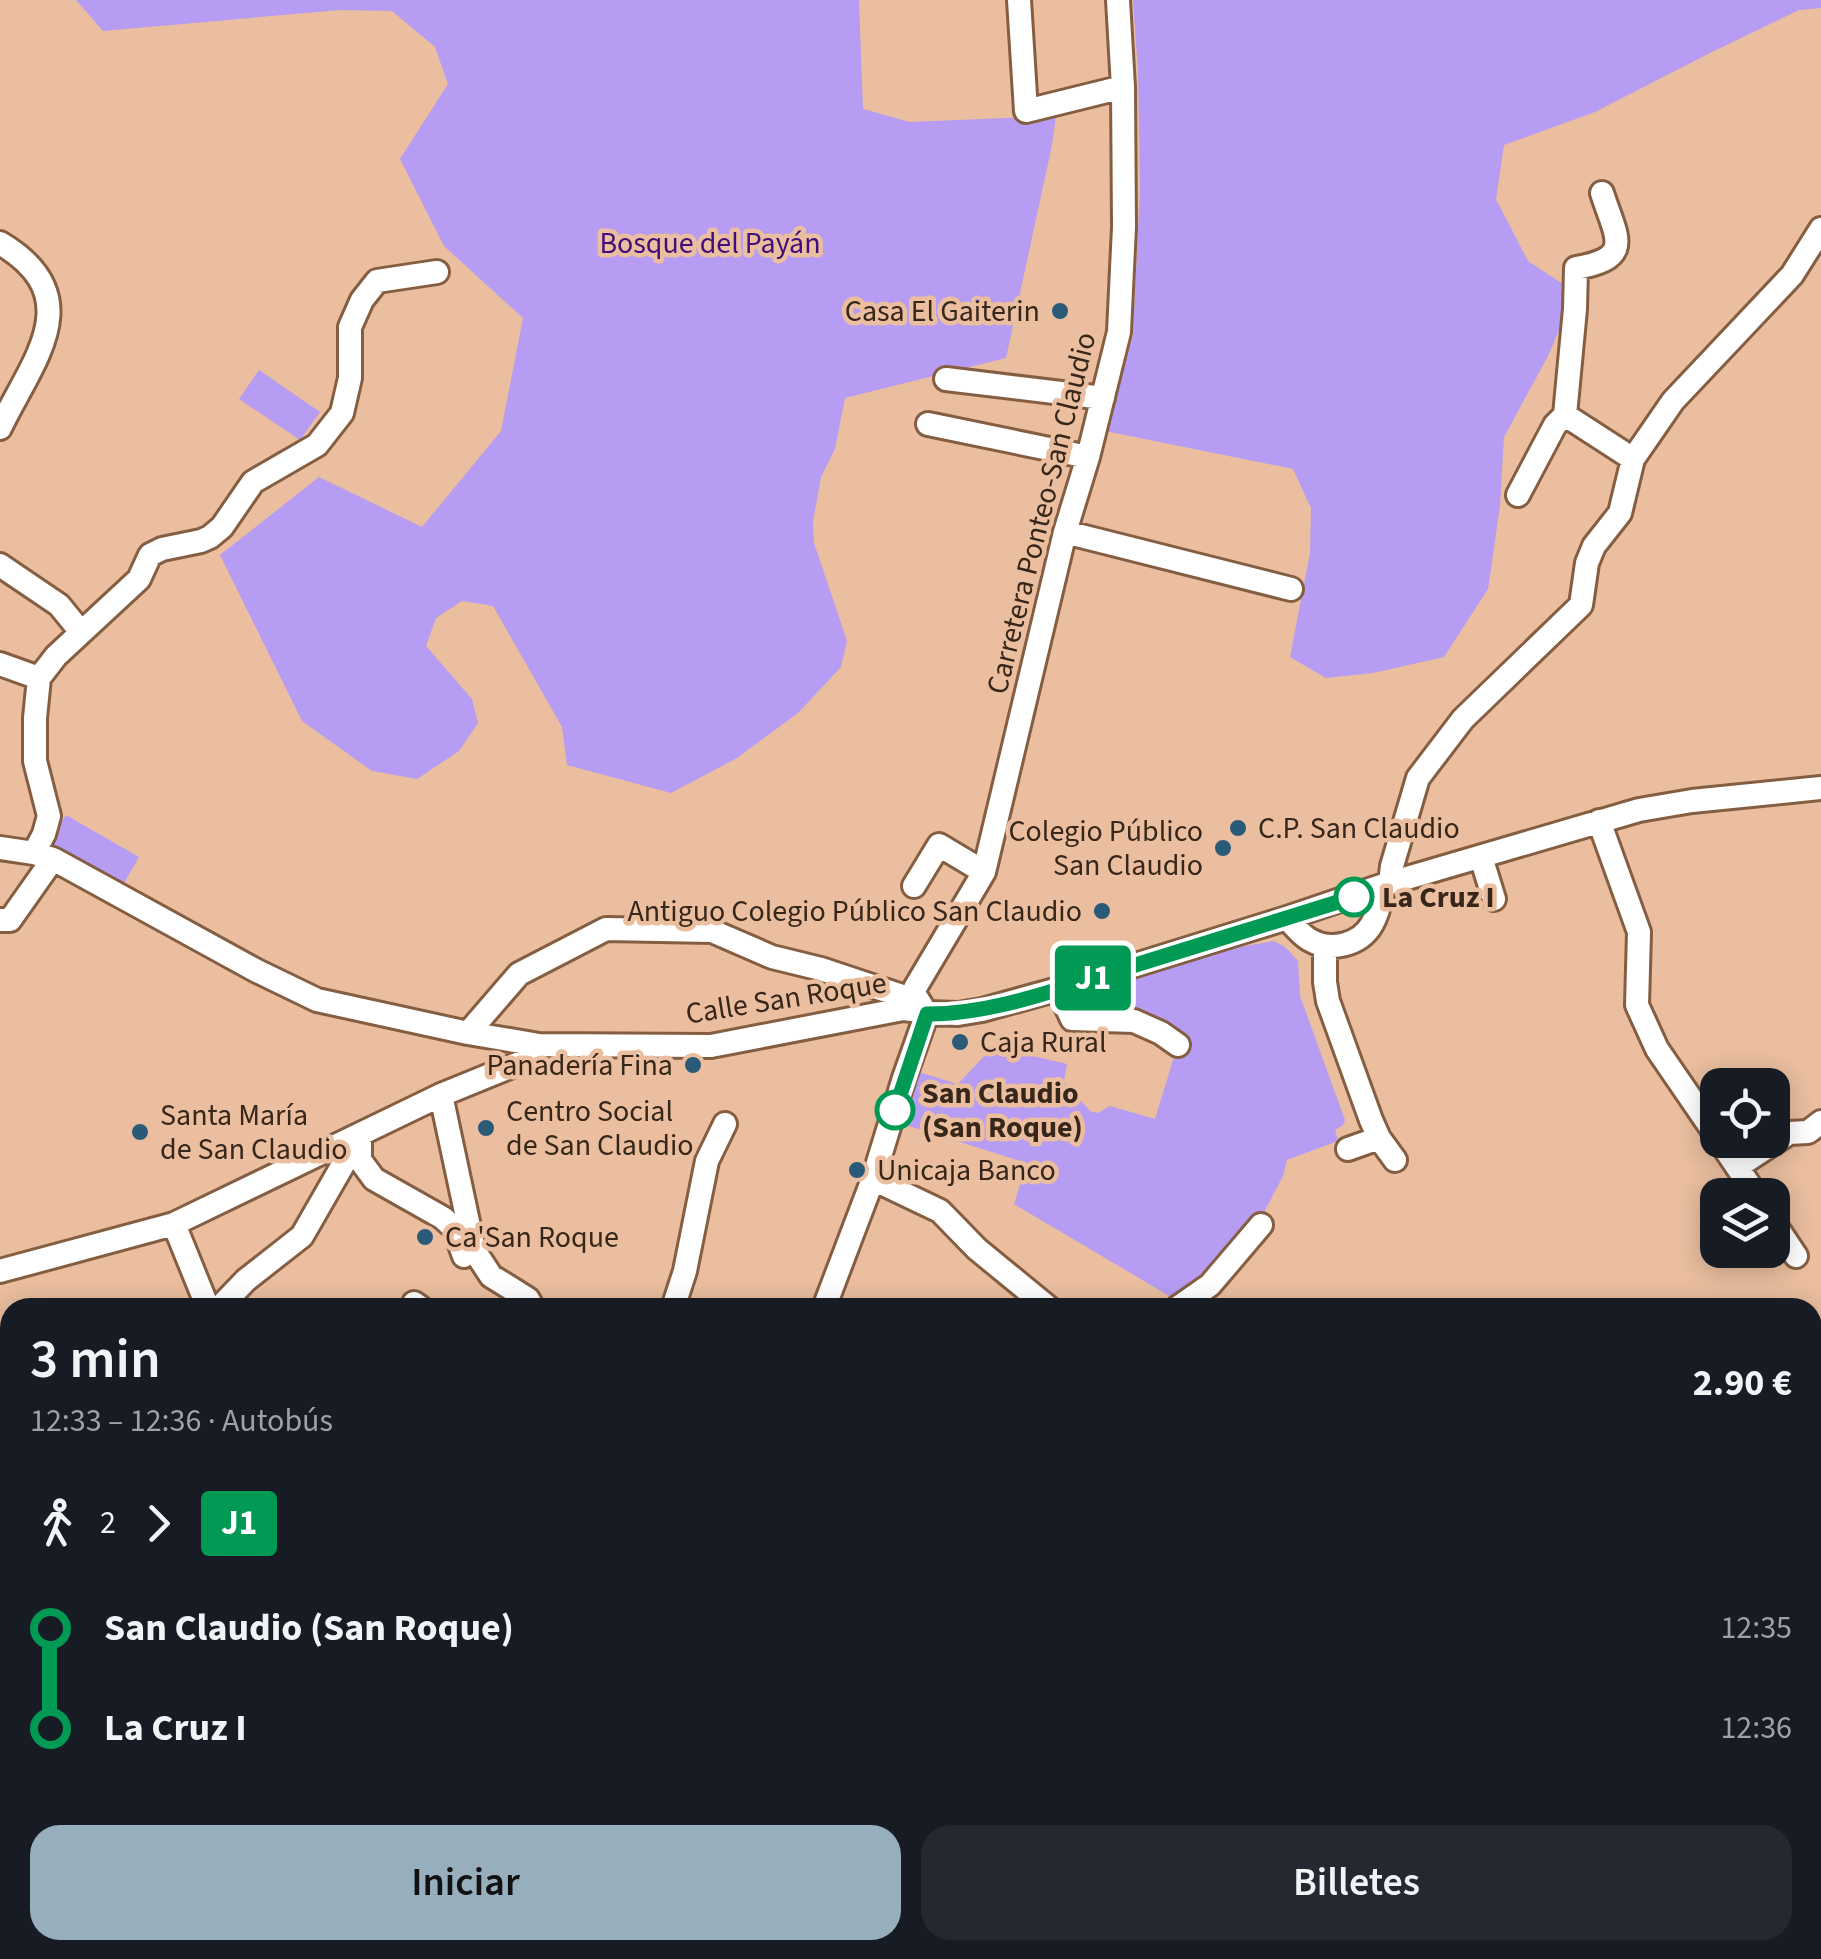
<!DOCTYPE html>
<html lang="es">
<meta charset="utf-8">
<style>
:root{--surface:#171b24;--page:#242831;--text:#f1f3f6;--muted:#9ea1a6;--accent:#97afbd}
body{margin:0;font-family:"Source Sans 3",sans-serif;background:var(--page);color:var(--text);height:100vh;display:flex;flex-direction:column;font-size:38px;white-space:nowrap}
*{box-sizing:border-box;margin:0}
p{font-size:32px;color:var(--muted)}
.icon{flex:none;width:55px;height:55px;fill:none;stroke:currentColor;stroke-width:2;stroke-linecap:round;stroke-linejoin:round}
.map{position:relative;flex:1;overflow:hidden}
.sheet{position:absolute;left:0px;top:1298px;width:1822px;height:662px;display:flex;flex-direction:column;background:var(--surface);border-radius:30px 30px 0 0;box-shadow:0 5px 25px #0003}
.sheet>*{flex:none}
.badge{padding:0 20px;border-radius:8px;font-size:35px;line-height:65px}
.controls{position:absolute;left:1700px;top:1068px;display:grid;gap:20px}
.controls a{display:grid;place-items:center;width:90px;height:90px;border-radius:20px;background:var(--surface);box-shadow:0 5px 25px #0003;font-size:50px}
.map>.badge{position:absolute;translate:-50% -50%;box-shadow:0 0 0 5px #fff}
.legs{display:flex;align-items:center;gap:15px;height:110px;padding:0 30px;font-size:32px}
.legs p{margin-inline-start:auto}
.overview{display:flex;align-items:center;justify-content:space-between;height:170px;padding:0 30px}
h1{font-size:55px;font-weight:600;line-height:75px}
.action{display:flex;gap:20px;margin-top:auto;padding:20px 30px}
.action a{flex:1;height:115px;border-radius:30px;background:var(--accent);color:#111;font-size:40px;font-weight:600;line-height:115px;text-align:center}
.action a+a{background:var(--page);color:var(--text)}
ul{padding:0 30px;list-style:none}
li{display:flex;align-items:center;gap:35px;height:100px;font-size:38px}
li i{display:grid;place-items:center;width:15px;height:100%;margin:0 12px;background:currentColor}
li i::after{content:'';width:25px;height:25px;margin:-12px;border:8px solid;border-radius:50%;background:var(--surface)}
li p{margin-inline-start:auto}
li:first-child i{background:linear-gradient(#0000 50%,currentColor 0)}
li:last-child i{background:linear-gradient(currentColor 50%,#0000 0)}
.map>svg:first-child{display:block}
</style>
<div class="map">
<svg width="1821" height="1959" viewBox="0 0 1821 1959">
<rect width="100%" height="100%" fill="#eabe9f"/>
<!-- green -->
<path fill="#b69cf3" d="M 76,0 L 859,0 L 863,109 L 910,122 L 1056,116 L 1052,145 L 1006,358 L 845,398 L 835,449 L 821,477 L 813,522 L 814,543 L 847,641 L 841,667 L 798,713 L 737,758 L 671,793 L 567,765 L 562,727 L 493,606 L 462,601 L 436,618 L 426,646 L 472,699 L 478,723 L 459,751 L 417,779 L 372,771 L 302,721 L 220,555 L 319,477 L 422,527 L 501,431 L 523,318 L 444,246 L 400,159 L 448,84 L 435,47 L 392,11 L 340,10 L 103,31 Z
M 1133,0 L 1821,0 L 1821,8 L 1799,10 L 1710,53 L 1595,112 L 1504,145 L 1496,199 L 1528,261 L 1575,292 L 1548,356 L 1504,437 L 1500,506 L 1488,589 L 1444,657 L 1373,673 L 1326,678 L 1290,657 L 1310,553 L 1311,508 L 1293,469 L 1105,431 L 1133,336 L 1140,188 L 1138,71 Z
M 259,370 L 320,412 L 300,440 L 239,399 Z
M 66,815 L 139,857 L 121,888 L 48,846 Z
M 1274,941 L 1285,947 L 1298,961 L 1300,996 L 1345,1120 L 1343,1125 L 1335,1130 L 1338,1141 L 1287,1160 L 1283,1176 L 1261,1218 L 1176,1300 L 1014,1204 L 1027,1163 L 909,1126 L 899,1130 L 919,1072 L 954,1083 L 955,1087 L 990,1050 L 1003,1057 L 1033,1056 L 1067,1064 L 1064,1081 L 1090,1111 L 1098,1113 L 1110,1106 L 1155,1119 L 1173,1060 L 1187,1047 L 1125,1015 L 1115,983 L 1235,948 Z
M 1821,1447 L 1821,1764 L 1813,1766 L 1812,1449 Z"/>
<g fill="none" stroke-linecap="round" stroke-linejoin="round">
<!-- stream -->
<path stroke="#3b8777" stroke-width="5" d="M 1812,1813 L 1821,1812
M 1333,1959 L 1351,1950"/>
<!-- minor casing -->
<g stroke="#855e42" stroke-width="28">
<path id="minor" d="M 1019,0 L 1026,111 L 1123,87
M 1602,193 C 1616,237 1635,258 1576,268 L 1575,309 L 1565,415 L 1633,459
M 0,243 C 91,297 32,361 0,428
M 946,379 L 1103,398
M 928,424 L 1088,457
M 1518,495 L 1555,425 L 1565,415
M 1065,532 L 1291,589
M 0,565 L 59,605 L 81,632
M 0,664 L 39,678
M 1599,821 L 1639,932 L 1637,1005 L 1657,1049 L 1718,1138
M 0,848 L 34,853 L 53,859 L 257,971 L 317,1000 L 468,1033 L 539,1045 L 711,1046 L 903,1009 L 922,1011
M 34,853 L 44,834 L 49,816 L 35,761 L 35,718 L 39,678 L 56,656 L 139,579 L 150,555 L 162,549 L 201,541 L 210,537 L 222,527 L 253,482 L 317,445 L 342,413 L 350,378 L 350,327 L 362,300 L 377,281 L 437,272
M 1481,857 L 1494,899
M 1390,883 L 1392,866 L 1418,778 L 1463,719 L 1581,605 L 1587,563 L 1594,546 L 1620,513 L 1633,459 L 1673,401 L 1792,275 L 1821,229
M 914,886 L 939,845 L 984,872
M 1287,918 C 1294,926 1301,935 1310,940 C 1331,952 1360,945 1372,924 C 1379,912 1381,898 1384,886
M 0,920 L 10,920 L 53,859
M 1325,946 L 1325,982 L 1328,1001 L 1371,1120 L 1379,1138 L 1395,1160
M 1058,989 L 1072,1019 L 1134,1021 L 1161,1033 L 1178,1045
M 925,1011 L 915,995 L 915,988 L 984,872 L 1065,532 L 1088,457 L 1119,332 L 1124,227 L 1123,87 L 1118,0
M 468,1033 L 519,974 L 606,929 L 712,931 L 772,957 L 821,969 L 902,996 L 927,1013 L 958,1014 L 982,1010 L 1058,989 L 1287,918 L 1390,883 L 1639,810 L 1692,801 L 1821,788
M 441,1095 L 474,1250 L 491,1276 L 528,1299 L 533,1308
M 360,1135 L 360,1160 L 374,1179 L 443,1218 L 454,1228 L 464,1256
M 1719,1140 L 1756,1195
M 1348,1149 L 1379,1138
M 1737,1167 L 1789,1133 L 1808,1132 L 1821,1122
M 873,1179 L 940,1211 L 977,1249 L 1049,1308
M 1772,1220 L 1796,1256
M 174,1224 L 208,1308
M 0,1271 L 174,1224 L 441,1095 L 527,1060 L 539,1045
M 414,1303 L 421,1308
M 219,1308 L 246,1280 L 302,1236 L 360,1135
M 673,1308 L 685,1271 L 707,1161 L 725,1124
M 824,1308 L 873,1179 L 904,1078 L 927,1013
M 1177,1308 L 1210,1285 L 1261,1225
M 0,1682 L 10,1676
M 334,1950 L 338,1959
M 671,1950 L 675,1959
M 542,1959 L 550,1950
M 832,1959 L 840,1950"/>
</g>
<!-- minor -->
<use href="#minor" stroke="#fff" stroke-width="22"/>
<!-- rail -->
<path stroke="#5b4435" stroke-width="5" stroke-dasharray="12 12" stroke-linecap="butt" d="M 1812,1772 L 1821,1770
M 1219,1959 L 1239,1950
M 1248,1959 L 1266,1950"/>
</g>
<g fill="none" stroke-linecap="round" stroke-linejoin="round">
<!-- line-1 casing -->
<g stroke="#fff" stroke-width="22">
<path id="line-1" d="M 895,1110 L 927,1014 C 991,1014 1052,991 1113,972 C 1193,947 1274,922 1354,897"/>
</g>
<!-- line-1 -->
<use href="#line-1" stroke="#009a55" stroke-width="15"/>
</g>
<!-- markers -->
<g fill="#295b78" stroke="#eabe9f" stroke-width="4">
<circle cx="1060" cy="311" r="10"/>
<circle cx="1238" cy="828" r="10"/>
<circle cx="1223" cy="848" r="10"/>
<circle cx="1102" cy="911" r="10"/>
<circle cx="960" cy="1042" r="10"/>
<circle cx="693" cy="1065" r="10"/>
<circle cx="486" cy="1128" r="10"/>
<circle cx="140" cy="1132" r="10"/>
<circle cx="857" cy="1170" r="10"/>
<circle cx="425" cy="1237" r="10"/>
</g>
<g fill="#fff" stroke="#009a55" stroke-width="5">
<circle cx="1354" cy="897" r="18"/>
<circle cx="895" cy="1110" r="18"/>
</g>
<g text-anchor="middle" stroke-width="9" stroke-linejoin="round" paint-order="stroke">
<!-- park labels -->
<g font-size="30" fill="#410e7b" stroke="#eabe9f">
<text x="710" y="253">Bosque del Payán</text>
</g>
<!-- poi labels -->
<g font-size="30" fill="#37261a" stroke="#eabe9f" text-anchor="start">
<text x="1040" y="321" text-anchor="end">Casa El Gaiterin</text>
<text x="1258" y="838">C.P. San Claudio</text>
<text x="1203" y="841" text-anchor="end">Colegio Público<tspan x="1203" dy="34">San Claudio</tspan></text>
<text x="1082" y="921" text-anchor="end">Antiguo Colegio Público San Claudio</text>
<text x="980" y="1052">Caja Rural</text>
<text x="673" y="1075" text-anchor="end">Panadería Fina</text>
<text x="506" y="1121">Centro Social<tspan x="506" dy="34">de San Claudio</tspan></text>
<text x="160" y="1125">Santa María<tspan x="160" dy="34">de San Claudio</tspan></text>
<text x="877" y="1180">Unicaja Banco</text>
<text x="445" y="1247">Ca'San Roque</text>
</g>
<!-- street labels -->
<g font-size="30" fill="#37261a" stroke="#eabe9f">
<text transform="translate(1041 513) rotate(-76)" y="10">Carretera Ponteo-San Claudio</text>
<text transform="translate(786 998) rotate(-9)" y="10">Calle San Roque</text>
</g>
<!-- stop labels -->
<g font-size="30" font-weight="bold" fill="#37261a" stroke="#eabe9f" text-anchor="start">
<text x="1382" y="907">La Cruz I</text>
<text x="922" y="1103">San Claudio<tspan x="922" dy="34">(San Roque)</tspan></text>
</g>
</g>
</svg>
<div class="controls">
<a><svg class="icon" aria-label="locate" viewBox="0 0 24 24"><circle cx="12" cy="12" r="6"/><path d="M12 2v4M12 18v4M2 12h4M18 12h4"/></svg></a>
<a><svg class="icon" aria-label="layers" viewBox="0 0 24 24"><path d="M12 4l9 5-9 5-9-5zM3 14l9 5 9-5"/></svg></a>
</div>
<b class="badge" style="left:1093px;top:978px;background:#009a55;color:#fff">J1</b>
<section class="sheet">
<div class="overview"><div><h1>3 min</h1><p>12:33 – 12:36 · Autobús</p></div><b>2.90 €</b></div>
<div class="legs"><svg class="icon" aria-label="walk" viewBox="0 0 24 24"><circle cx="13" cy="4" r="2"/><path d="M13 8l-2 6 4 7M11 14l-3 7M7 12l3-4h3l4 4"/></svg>2<svg class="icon" aria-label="forward" viewBox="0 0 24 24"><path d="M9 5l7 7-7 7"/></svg><b class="badge" style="background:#009a55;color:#fff">J1</b></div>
<ul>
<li><i style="color:#009a55"></i><b>San Claudio (San Roque)</b><p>12:35</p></li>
<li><i style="color:#009a55"></i><b>La Cruz I</b><p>12:36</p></li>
</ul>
<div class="action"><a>Iniciar</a><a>Billetes</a></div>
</section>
</div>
